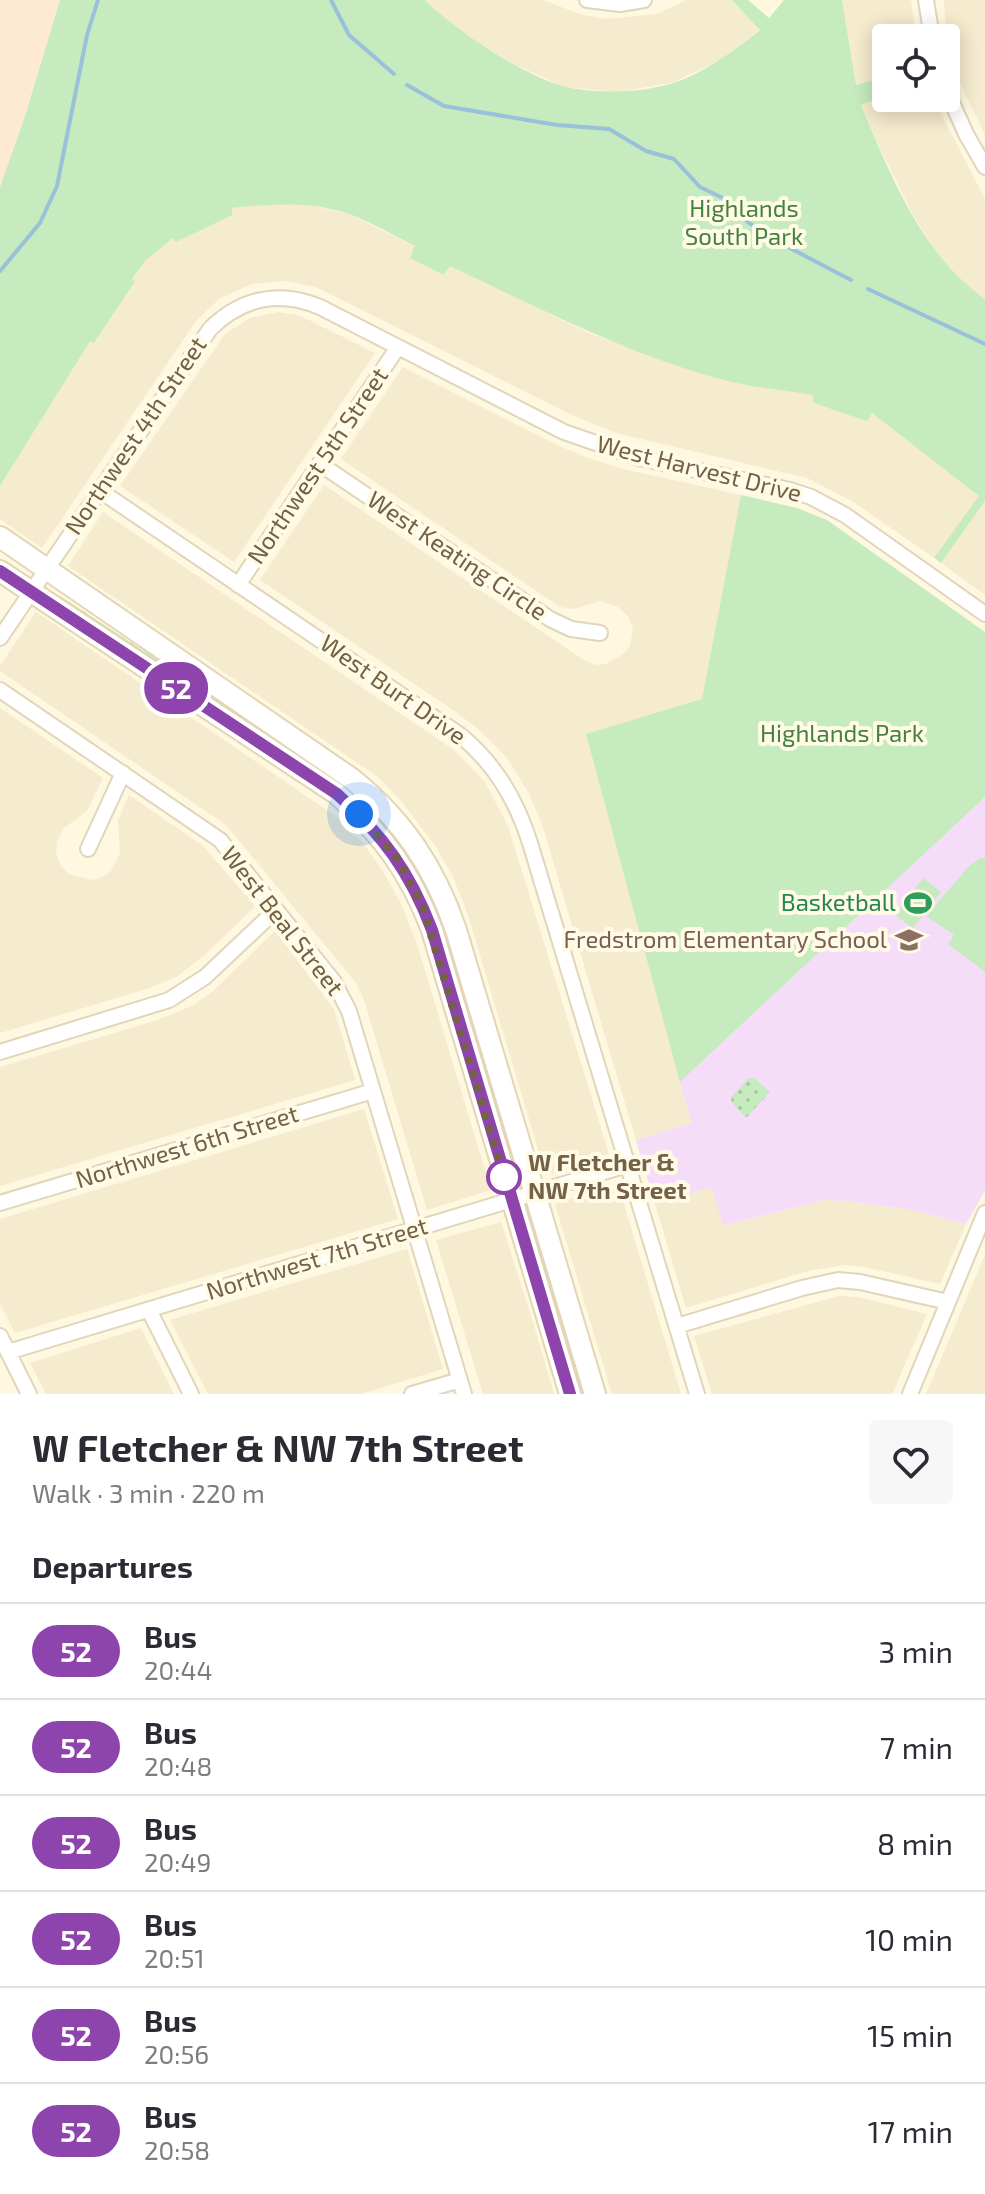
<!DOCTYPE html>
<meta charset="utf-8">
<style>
:root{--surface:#fff;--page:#f7f7f7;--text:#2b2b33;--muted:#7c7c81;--line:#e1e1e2}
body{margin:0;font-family:"Exo 2",sans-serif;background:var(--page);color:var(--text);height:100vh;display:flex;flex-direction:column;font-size:30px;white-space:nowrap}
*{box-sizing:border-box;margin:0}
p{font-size:26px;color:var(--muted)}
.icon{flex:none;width:44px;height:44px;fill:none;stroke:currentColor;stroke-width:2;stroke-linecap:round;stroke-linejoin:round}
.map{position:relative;height:1394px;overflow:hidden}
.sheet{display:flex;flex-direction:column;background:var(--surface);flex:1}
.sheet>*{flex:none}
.badge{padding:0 16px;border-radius:26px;font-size:28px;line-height:52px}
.controls{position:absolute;left:872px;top:24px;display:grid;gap:16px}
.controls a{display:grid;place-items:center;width:88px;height:88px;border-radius:8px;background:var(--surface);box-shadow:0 4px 20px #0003;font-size:40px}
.you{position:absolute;width:40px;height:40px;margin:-20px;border:6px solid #fff;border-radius:50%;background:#1a73e8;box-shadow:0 0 0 12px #1a73e833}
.map>.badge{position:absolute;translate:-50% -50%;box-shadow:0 0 0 4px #fff}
h2{padding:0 32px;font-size:30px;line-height:72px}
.round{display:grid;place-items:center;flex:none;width:84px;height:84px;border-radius:8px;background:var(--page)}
.head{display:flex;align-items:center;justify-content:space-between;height:136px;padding:0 32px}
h1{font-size:38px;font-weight:700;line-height:60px}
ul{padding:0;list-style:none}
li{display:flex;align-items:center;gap:24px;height:96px;padding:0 32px;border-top:2px solid var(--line)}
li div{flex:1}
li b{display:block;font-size:30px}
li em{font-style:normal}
li .badge{min-width:88px;font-weight:700;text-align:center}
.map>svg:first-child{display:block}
</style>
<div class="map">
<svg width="985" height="1394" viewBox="0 0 985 1394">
<defs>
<pattern id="grass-dots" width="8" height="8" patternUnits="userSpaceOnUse" patternTransform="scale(2)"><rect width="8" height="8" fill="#c6ebbe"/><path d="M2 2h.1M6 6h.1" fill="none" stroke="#a5c29c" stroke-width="1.8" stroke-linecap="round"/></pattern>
</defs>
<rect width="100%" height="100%" fill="#fdf8df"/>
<!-- residential -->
<path fill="#f5ebce" d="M 425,0 L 543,0 L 582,15 L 606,19 L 657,14 L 687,0 L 732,0 L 760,29 L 719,61 L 671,83 L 618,92 L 564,87 L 518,66 L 478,43 L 440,16 Z
M 842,0 L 911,0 L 916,38 L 886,38 L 886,77 L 856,85 Z
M 944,0 L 985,0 L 985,135 L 960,83 L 946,28 Z
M 886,95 L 886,98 L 933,98 L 985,199 L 985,299 L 963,283 L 931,245 L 912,213 L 877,142 L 861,104 Z
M 272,204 L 309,205 L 349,214 L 416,247 L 410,258 L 445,275 L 450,265 L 589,333 L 703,374 L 732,381 L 814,395 L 814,404 L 867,420 L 872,413 L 980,496 L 934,558 L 852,501 L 807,478 L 616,433 L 574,416 L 316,287 L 285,281 L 252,284 L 220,298 L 196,321 L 42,548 L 0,519 L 0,486 L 90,340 L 95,342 L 135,283 L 132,280 L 146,260 L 174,237 L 176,241 L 232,208 Z
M 278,312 L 297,315 L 311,321 L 375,353 L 234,562 L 120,486 L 225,334 L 250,318 Z
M 403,367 L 559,446 L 591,459 L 623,469 L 741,495 L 702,700 L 586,734 L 693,1123 L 636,1140 L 542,824 L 528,792 L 507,758 L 477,728 L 453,710 L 260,580 L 324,485 L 584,660 L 597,665 L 606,664 L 623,654 L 630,646 L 633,628 L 628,616 L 618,607 L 600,601 L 574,609 L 560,607 L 341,459 Z
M 985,501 L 985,595 L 941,563 Z
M 103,512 L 435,737 L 455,751 L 485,782 L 508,826 L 609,1154 L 546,1176 L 467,912 L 453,877 L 436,847 L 402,802 L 378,777 L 68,566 Z
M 36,612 L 337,817 L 363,843 L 384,873 L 402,906 L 417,944 L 491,1190 L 427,1210 L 364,1000 L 356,983 L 344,968 L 226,825 L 0,671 L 0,666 Z
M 0,708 L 103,778 L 87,811 L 64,828 L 57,841 L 56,853 L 61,866 L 68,874 L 93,880 L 103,877 L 111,871 L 120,853 L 118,820 L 129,795 L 203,846 L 255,906 L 206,954 L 178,976 L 150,988 L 0,1033 Z
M 275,931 L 334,1009 L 355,1080 L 0,1186 L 0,1067 L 158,1020 L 194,1005 L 213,991 Z
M 364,1109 L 398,1219 L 15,1333 L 0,1304 L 0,1219 Z
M 618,1184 L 681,1394 L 612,1394 L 555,1204 Z
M 712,1187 L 724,1226 L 825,1200 L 856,1202 L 912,1210 L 966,1224 L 940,1284 L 865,1267 L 844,1265 L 808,1271 L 686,1308 L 655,1204 Z
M 501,1222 L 533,1322 L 554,1394 L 483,1394 L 436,1240 Z
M 407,1249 L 443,1369 L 361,1394 L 208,1394 L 170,1320 Z
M 985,1255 L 985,1394 L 926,1394 Z
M 839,1296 L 858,1297 L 927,1314 L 892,1394 L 712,1394 L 694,1336 Z
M 141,1328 L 174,1394 L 46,1394 L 30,1363 Z"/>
<!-- commercial -->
<path fill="#fee9d2" d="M 0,0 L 60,0 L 25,116 L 0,187 Z"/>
<!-- education -->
<path fill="#f5dcf9" d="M 985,797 L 985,1190 L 966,1224 L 912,1210 L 856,1202 L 825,1200 L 723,1226 L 712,1187 L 655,1204 L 636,1140 L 692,1123 L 680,1082 Z"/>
<!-- grass -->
<path fill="url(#grass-dots)" d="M 60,596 L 144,651 L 172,665 L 356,791 L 403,842 L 440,910 L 485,1055 L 480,1057 L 395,843 L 57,601 Z
M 749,1078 L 754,1078 L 770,1092 L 746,1118 L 732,1103 L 731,1097 Z"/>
<!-- park -->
<path fill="#c6ebbe" d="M 60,0 L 425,0 C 453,29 527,78 566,87 C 599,94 638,93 670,84 C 704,74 733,51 760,30 L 732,0 L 748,0 L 769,18 L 784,0 L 842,0 L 856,85 L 886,77 L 886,95 L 861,105 C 890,174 921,254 985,299 L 985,501 L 941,563 L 934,558 L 979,496 L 872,413 L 867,421 L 813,403 L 813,395 C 785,390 756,388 728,381 C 631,356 541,309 450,266 L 444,275 L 410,258 L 415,246 C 394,236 371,222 349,214 C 310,201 271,204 232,208 L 232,215 L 176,242 L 173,238 L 146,260 L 132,279 L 135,282 L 94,343 L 90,341 L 0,486 L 0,187 L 25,116 Z
M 741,495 L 797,508 L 827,520 L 985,632 L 985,797 L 680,1082 L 586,734 L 702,699 Z
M 980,858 L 985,858 L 985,972 L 948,944 L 954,935 L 926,916 L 969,866 Z
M 923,878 L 941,892 L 913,928 L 895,915 Z"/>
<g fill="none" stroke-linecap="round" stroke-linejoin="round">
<!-- stream -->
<path stroke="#99c1d9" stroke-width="4" d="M 331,0 L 349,35 L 394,74
M 407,85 L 444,106 L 557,125 L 609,129 L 646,151 L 674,159 L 700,187 L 727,200 L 749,223 L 786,246 L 851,280
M 0,271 L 40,223 L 57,186 L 87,35 L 98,0
M 868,289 L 985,344"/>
<!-- minor casing -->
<g stroke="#e1d5bb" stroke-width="18">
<path id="minor" d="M 587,0 L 620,4 L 644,0
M 926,0 L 932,38
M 946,89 L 966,134 L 985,167
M 320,464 L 550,619 L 571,629 L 600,633
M 99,490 L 460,735 C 495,764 516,799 530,843 L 697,1394
M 238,585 L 398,347
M 0,638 L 210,329 C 241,298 279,290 320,307 L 564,432 L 639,458 L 790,490 L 811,497 L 845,515 L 985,614
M 0,690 L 220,840 L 334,982 L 349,1011 L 464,1394
M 88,849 L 123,773
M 0,1052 L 169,1000 L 205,977 L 276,910
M 0,1203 L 373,1091
M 149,1310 L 191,1394
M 677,1326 L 802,1288 L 838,1280 L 860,1282 L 948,1302
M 0,1336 L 29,1394
M 8,1352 L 627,1165
M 412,1394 L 460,1380
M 910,1394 L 985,1213"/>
</g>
<!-- secondary casing -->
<g stroke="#e4d5b6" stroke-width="24">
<path id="secondary" d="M 0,537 L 352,779 C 403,820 435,868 456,930 L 595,1394
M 0,571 L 337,794 C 383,835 410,872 432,930 L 570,1394"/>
</g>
<!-- minor -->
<use href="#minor" stroke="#fff" stroke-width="14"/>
<!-- secondary -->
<use href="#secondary" stroke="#fff" stroke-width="20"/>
</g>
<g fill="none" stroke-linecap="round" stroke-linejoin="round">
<!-- line casing -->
<g stroke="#fff" stroke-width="18">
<path id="line" d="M 0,571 L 337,794 C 383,835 410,872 432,930 L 570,1394"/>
</g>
<!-- line -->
<use href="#line" stroke="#8e44ad" stroke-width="12"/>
<!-- walk -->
<path stroke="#746146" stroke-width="8" stroke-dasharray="0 14.4" d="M 359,814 L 397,858 L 422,905 L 506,1183 L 504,1177"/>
</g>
<!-- icons -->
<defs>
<g id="stadium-bare" transform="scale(2.16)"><path d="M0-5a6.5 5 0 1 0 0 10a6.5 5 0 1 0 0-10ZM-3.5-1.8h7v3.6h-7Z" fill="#2e9e5b" stroke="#fffbe6" stroke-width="2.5" paint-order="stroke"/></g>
<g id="school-bare" transform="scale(2.16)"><path d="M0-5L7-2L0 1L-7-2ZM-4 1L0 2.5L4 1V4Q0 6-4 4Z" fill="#8d6e63" stroke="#fffbe6" stroke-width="2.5" paint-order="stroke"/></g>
</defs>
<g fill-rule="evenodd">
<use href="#stadium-bare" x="918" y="903"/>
<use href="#school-bare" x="909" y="940"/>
</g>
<!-- markers -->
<circle fill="#fff" stroke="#8e44ad" stroke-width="4" cx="504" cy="1177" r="16"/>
<g text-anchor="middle" stroke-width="8" stroke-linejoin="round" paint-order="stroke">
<!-- park labels -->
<g font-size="24" fill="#458140" stroke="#fffbe6">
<text x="744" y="217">Highlands<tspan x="744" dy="28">South Park</tspan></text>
<text x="842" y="742">Highlands Park</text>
</g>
<!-- street labels -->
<g font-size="24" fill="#746146" stroke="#fffbe6">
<text transform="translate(136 436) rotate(-56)" y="8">Northwest 4th Street</text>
<text transform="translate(318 466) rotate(-56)" y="8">Northwest 5th Street</text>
<text transform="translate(699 469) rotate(14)" y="8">West Harvest Drive</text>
<text transform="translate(457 556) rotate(34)" y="8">West Keating Circle</text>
<text transform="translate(393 690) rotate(35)" y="8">West Burt Drive</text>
<text transform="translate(282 921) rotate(52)" y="8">West Beal Street</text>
<text transform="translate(187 1147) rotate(-17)" y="8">Northwest 6th Street</text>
<text transform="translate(317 1259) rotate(-17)" y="8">Northwest 7th Street</text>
</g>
<!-- leisure labels -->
<g font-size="24" fill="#27864d" stroke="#fffbe6" text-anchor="end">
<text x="896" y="911">Basketball</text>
</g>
<!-- education labels -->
<g font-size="24" fill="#785e54" stroke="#fffbe6" text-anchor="end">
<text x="887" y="948">Fredstrom Elementary School</text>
</g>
<!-- stop labels -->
<g font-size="24" font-weight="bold" fill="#746146" stroke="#fffbe6" text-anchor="start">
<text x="528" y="1171">W Fletcher &amp;<tspan x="528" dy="28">NW 7th Street</tspan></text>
</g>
</g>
</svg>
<div class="controls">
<a><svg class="icon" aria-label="locate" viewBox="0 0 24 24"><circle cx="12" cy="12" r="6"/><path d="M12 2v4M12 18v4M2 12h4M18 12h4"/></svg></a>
</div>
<div class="you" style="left:359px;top:814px"></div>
<b class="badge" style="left:176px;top:688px;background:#8e44ad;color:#fff">52</b>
</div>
<section class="sheet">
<div class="head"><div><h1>W Fletcher &amp; NW 7th Street</h1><p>Walk · 3 min · 220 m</p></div><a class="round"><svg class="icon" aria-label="heart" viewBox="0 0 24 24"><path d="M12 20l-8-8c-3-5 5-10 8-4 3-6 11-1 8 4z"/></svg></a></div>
<h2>Departures</h2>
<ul>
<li><span class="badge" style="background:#8e44ad;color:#fff">52</span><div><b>Bus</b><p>20:44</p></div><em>3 min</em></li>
<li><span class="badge" style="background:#8e44ad;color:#fff">52</span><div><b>Bus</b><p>20:48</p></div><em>7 min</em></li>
<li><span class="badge" style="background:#8e44ad;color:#fff">52</span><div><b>Bus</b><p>20:49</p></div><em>8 min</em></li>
<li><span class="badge" style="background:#8e44ad;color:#fff">52</span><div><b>Bus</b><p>20:51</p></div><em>10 min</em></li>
<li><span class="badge" style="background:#8e44ad;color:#fff">52</span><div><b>Bus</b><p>20:56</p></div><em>15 min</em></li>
<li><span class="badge" style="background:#8e44ad;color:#fff">52</span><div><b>Bus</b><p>20:58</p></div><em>17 min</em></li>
</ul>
</section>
